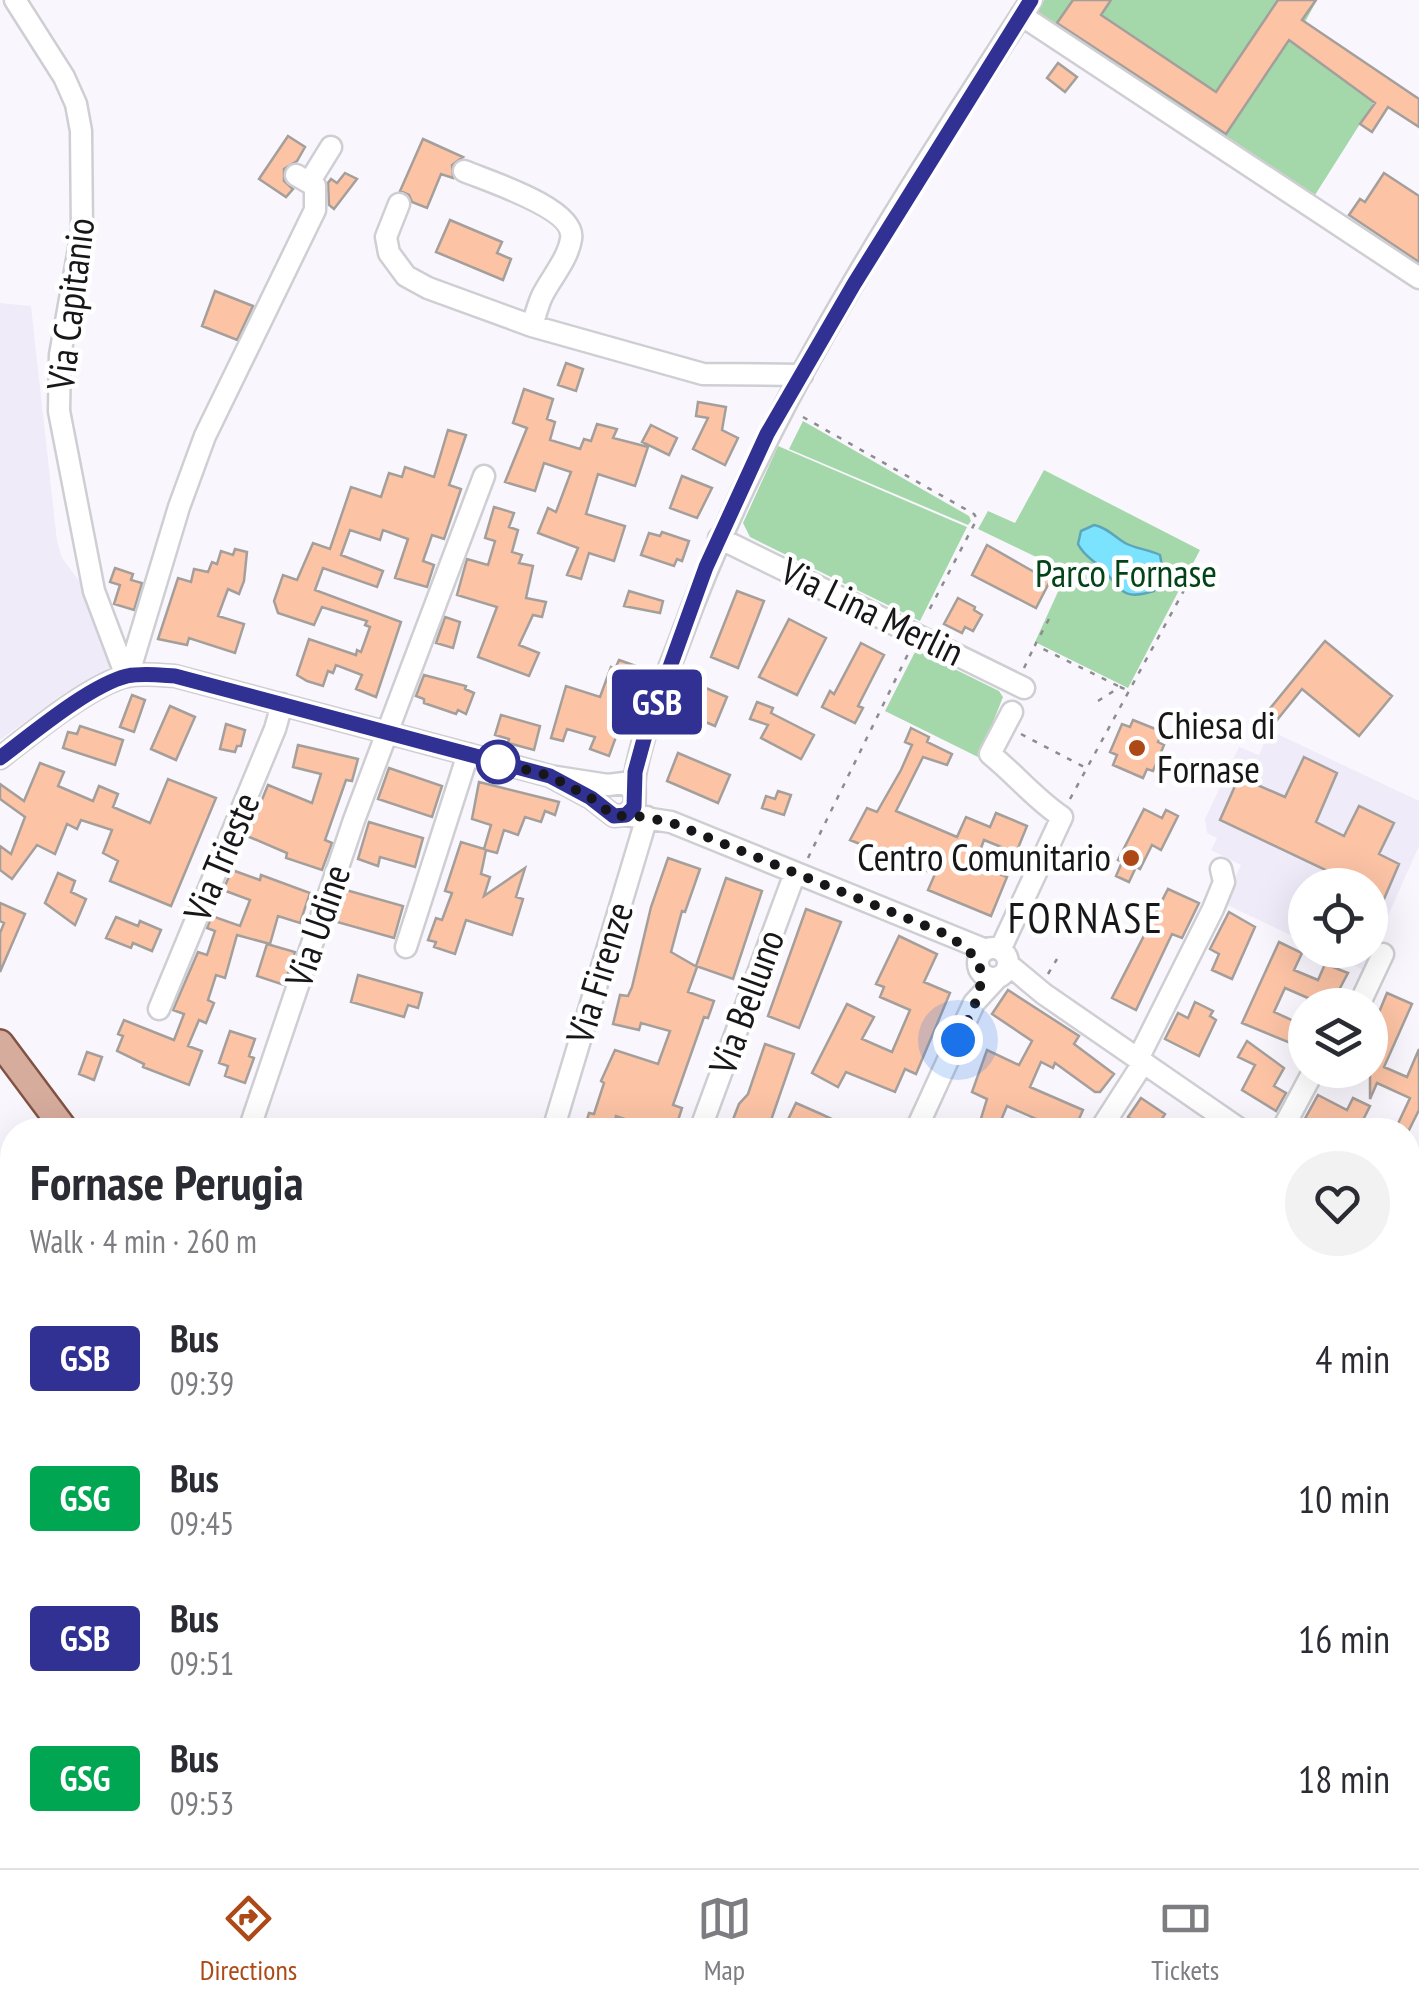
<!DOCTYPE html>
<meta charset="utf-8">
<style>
:root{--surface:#fff;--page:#f2f2f3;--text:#2b2b33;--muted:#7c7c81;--line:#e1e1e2;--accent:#ad4916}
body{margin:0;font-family:"PT Sans Narrow",sans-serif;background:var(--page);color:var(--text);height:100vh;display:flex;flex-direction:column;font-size:38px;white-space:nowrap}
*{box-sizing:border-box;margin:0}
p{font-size:32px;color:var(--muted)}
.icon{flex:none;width:55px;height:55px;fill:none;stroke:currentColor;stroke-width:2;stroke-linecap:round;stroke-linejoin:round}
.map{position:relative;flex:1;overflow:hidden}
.drawer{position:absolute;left:0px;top:1118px;width:1420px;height:752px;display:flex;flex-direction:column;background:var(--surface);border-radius:40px 40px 0 0;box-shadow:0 10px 40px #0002}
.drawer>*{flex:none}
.badge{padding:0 20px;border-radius:8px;font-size:35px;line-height:65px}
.tools{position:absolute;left:1288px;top:868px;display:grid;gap:20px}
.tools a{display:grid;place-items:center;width:100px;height:100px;border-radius:50%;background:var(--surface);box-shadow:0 10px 40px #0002;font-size:50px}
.you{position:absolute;width:50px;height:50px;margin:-25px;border:8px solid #fff;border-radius:50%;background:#1a73e8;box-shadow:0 0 0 15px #1a73e833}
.map>.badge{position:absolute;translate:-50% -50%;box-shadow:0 0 0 5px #fff}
.round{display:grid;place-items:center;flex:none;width:105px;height:105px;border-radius:52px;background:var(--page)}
.overview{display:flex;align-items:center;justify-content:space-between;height:170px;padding:0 30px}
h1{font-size:48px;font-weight:700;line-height:75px}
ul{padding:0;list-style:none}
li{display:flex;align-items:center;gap:30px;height:140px;padding:0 30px}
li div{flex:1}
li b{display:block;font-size:38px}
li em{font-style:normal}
li .badge{min-width:110px;font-weight:700;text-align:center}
.dock{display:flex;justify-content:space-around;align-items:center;height:140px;border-top:2px solid var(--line);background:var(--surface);font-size:28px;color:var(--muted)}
.dock a{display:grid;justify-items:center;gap:5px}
.dock .active{color:var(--accent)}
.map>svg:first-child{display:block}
</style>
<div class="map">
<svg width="1419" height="1868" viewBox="0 0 1419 1868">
<rect width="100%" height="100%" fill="#f9f7fd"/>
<!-- built -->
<path fill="#efebf8" d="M 0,303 L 31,306 L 57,541 L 62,558 L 87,591 L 111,665 L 109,672 L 102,677 L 68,691 L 0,740 Z
M 1269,730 L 1419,801 L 1419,846 L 1364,970 L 1322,950 L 1370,950 L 1370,885 L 1305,885 L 1305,942 L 1223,903 L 1241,865 L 1211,850 L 1217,838 L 1207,833 L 1205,819 L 1239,747 L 1259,755 Z
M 12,1426 L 12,1807 L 0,1803 L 0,1506 Z
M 173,1858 L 266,1858 L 263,1868 L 207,1868 Z"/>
<!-- green -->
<path fill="#a4d8aa" d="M 1044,0 L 1317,0 L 1305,22 L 1389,78 L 1315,195 L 1038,12 Z
M 803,421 L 969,516 L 971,521 L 968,525 L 789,449 Z
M 778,446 L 967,527 L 920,621 L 750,537 L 743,523 Z
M 1044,470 L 1200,550 L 1128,688 L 1035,642 L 1067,572 L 978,529 L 988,511 L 1015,523 Z
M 916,650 L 999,691 L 1003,697 L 993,722 L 996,724 L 980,758 L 885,711 Z"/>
<!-- water -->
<path fill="#7be3fe" stroke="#5da6b9" stroke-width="2.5" d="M 1094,525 C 1108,528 1113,536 1125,543 C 1136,549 1148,549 1160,555 L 1163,571 L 1154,591 C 1119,602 1122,587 1100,567 C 1091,558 1084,556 1078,544 L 1081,531 Z"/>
<!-- building -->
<path fill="#fcc3a5" stroke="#a59f9c" stroke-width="2.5" d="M 1073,0 L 1111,0 L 1101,15 L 1216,92 L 1278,0 L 1316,0 L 1302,20 L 1419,99 L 1419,127 L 1388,107 L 1372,132 L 1360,124 L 1375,103 L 1289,40 L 1226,134 L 1057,23 Z
M 1058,63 L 1077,77 L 1065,92 L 1047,78 Z
M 288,136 L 305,147 L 297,161 L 284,169 L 284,181 L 293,189 L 286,197 L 259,179 Z
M 423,139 L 463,157 L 452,165 L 453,178 L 441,174 L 427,208 L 412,202 L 409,195 L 400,191 Z
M 345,173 L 357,179 L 334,209 L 329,205 L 328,183 L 331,179 L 337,183 Z
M 1384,173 L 1419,196 L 1419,262 L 1349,215 L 1360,199 L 1365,202 Z
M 450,220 L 502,242 L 497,253 L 511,259 L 503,280 L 436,252 Z
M 215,291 L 253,306 L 237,340 L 202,326 Z
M 566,363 L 583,369 L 576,391 L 558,385 Z
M 524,389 L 553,399 L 547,419 L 555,422 L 550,440 L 580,449 L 584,439 L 591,441 L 597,424 L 617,429 L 613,438 L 648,447 L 635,486 L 598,474 L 586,514 L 625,526 L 614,561 L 589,553 L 581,579 L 567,575 L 578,548 L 538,533 L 548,508 L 556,512 L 571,472 L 544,463 L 535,491 L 505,482 L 527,428 L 513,423 Z
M 698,402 L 726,407 L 722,430 L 738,438 L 725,465 L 693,449 L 708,418 L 696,416 Z
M 651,425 L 677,438 L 669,455 L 642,442 Z
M 448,430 L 466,435 L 449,485 L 461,489 L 444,539 L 432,535 L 423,561 L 434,565 L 427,587 L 395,578 L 408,539 L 383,530 L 380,540 L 350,530 L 341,555 L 383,571 L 377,587 L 323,568 L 315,590 L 401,622 L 376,697 L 356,689 L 362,675 L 336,665 L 333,673 L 328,671 L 323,686 L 307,681 L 297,675 L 309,639 L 356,655 L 357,650 L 361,652 L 370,627 L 365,625 L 367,621 L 322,607 L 314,625 L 278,613 L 274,601 L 283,575 L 297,580 L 313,543 L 330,549 L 351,487 L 381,497 L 389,473 L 402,477 L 405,467 L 434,477 Z
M 682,476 L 712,488 L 697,518 L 670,508 Z
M 494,507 L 514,513 L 509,527 L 518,530 L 512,552 L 522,555 L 519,563 L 533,566 L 526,598 L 546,602 L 542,617 L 533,615 L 519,645 L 539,653 L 529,676 L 478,657 L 497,607 L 457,595 L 467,559 L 488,565 L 495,541 L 485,538 Z
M 662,532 L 689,541 L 682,561 L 677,559 L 674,566 L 641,555 L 649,533 L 660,536 Z
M 987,545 L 1050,581 L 1036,608 L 972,575 Z
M 235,549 L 247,552 L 244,581 L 239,594 L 228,589 L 218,616 L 244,624 L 235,653 L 189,638 L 187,645 L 158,639 L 178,578 L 191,582 L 194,569 L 208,572 L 212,562 L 217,564 L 221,551 L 233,555 Z
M 115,568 L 133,574 L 131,580 L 142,583 L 134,610 L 114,604 L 120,585 L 110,582 Z
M 629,591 L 663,601 L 660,613 L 624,606 Z
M 737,591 L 764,601 L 738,668 L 711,657 Z
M 958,598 L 975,607 L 974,610 L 982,615 L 973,631 L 965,627 L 962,633 L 944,624 Z
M 445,617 L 460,622 L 453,648 L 436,643 Z
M 789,619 L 826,638 L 797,695 L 759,677 Z
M 1325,641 L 1392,696 L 1359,736 L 1302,689 L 1269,730 L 1259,722 Z
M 861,643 L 884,655 L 858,706 L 863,708 L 855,723 L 822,707 L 830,691 L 834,694 Z
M 619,660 L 639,667 L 636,676 L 638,677 L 609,756 L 590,749 L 595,737 L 567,729 L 563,741 L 551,738 L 566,686 L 600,697 L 611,667 L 615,669 Z
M 424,675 L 466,686 L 465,689 L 474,693 L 466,714 L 458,710 L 456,714 L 424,703 L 424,699 L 416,696 Z
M 701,686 L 727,697 L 715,726 L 689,715 Z
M 132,695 L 145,700 L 134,732 L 120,727 Z
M 757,702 L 773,708 L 771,713 L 814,735 L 801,759 L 761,738 L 768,725 L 750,719 Z
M 170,706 L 195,717 L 176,760 L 151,749 Z
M 501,715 L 540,726 L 534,750 L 508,743 L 509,739 L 495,735 Z
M 1133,720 L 1163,732 L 1158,742 L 1164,745 L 1153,771 L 1147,769 L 1143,778 L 1113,765 L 1117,755 L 1110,752 L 1122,724 L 1130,727 Z
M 226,724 L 245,730 L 241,746 L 237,746 L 235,752 L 220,749 Z
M 80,726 L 123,740 L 115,765 L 63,748 L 68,732 L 77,734 Z
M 911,728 L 929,737 L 927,742 L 952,754 L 947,765 L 923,757 L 896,811 L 957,837 L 966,817 L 990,827 L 996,813 L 1027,826 L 1016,853 L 984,840 L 975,864 L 1007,877 L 991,916 L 928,890 L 935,874 L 850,840 L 867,808 L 877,812 L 901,770 L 912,745 L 905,742 Z
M 298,745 L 358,759 L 352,781 L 346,780 L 325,840 L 332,843 L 322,870 L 286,858 L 287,853 L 247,836 L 268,785 L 312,803 L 321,774 L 293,767 Z
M 678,753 L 730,775 L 718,803 L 667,781 Z
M 1304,757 L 1337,773 L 1316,822 L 1344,836 L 1359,806 L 1394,823 L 1379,854 L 1399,864 L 1384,899 L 1370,892 L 1370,885 L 1357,885 L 1220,820 L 1239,777 L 1285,797 Z
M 40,763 L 64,772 L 58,786 L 93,801 L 99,786 L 118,794 L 113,807 L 150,823 L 168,779 L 216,798 L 171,906 L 110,881 L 118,861 L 103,853 L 112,830 L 81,820 L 77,829 L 67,824 L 55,854 L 37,845 L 12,879 L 0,870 L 0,846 L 11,854 L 25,817 L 0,799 L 0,784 L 24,801 Z
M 389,768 L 442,786 L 432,817 L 378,799 Z
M 479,782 L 559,802 L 555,815 L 545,811 L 541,822 L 525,817 L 518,835 L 504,830 L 497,853 L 486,850 L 481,874 L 490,877 L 484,896 L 525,868 L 516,897 L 523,899 L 512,935 L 466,920 L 455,954 L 434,947 L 436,942 L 428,940 L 436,918 L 442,920 L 452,893 L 445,891 L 461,842 L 484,849 L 491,825 L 472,819 Z
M 778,791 L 791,795 L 784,815 L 762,808 L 766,796 L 775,799 Z
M 1144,809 L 1162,818 L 1166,810 L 1178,816 L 1161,850 L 1152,845 L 1140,869 L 1136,867 L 1129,882 L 1116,876 L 1122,862 L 1118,860 Z
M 369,822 L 423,838 L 415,867 L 380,857 L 378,866 L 358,859 Z
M 668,858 L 700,869 L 685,912 L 682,911 L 671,952 L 697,967 L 688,992 L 714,1001 L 708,1018 L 704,1017 L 673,1105 L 682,1108 L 675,1130 L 658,1130 L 616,1116 L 612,1130 L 584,1130 L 589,1113 L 594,1114 L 604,1083 L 601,1081 L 615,1050 L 658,1064 L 670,1031 L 641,1023 L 639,1030 L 613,1024 L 620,995 L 628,996 L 632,987 L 651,907 Z
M 232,870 L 260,880 L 261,875 L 310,893 L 300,923 L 278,916 L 270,944 L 237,935 L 225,978 L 216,975 L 208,1000 L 214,1003 L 206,1023 L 199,1020 L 188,1046 L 202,1051 L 189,1085 L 143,1067 L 144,1064 L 117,1051 L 123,1036 L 118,1034 L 124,1020 L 174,1040 L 184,1014 L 173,1010 L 198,952 L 207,955 L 215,931 L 207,928 L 212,916 L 240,926 L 250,900 L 223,890 Z
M 58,873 L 75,881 L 71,892 L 86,899 L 75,925 L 45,903 Z
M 726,878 L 762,891 L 733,979 L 696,966 Z
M 1168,889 L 1199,903 L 1182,938 L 1172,934 L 1136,1010 L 1112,998 Z
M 346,890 L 403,906 L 394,938 L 337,922 Z
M 0,903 L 25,914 L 0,972 L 0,933 L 4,923 L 0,921 Z
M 806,909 L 841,922 L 799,1028 L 768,1016 Z
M 1229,912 L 1255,927 L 1232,979 L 1212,970 L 1219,954 L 1210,949 Z
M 116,917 L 138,926 L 140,921 L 161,930 L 152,951 L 133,943 L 131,948 L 106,938 Z
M 899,936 L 937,954 L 924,982 L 950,993 L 916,1074 L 905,1069 L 895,1092 L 846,1072 L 838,1087 L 812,1073 L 847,1004 L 874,1017 L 862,1039 L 892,1052 L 910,1010 L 880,997 L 884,987 L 876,984 Z
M 1279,942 L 1302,953 L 1294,970 L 1318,980 L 1325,964 L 1348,973 L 1331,1005 L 1305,1005 L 1308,998 L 1285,988 L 1274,1012 L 1305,1026 L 1305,1049 L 1242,1023 Z
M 267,944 L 295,952 L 284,985 L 257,976 Z
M 358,975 L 422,993 L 418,1008 L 408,1005 L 404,1017 L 351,1002 Z
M 1008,990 L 1079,1036 L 1074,1044 L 1114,1074 L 1100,1092 L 1095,1092 L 1055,1063 L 1053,1068 L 1041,1062 L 1030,1087 L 1083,1110 L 1074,1130 L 1061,1130 L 1007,1106 L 997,1130 L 979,1125 L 987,1099 L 972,1092 L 987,1050 L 1019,1065 L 1032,1041 L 992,1014 Z
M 1387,993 L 1412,1004 L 1384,1067 L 1407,1077 L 1419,1049 L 1419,1110 L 1409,1130 L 1395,1130 L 1410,1098 L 1377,1083 L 1370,1099 L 1370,1034 Z
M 1195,1002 L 1213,1011 L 1210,1016 L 1216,1020 L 1199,1056 L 1165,1039 L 1178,1013 L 1188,1018 Z
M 230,1031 L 255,1039 L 249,1056 L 254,1058 L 245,1083 L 225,1076 L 228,1066 L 219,1063 Z
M 1247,1041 L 1284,1068 L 1274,1086 L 1286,1093 L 1276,1111 L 1242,1090 L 1255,1065 L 1238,1057 Z
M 765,1044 L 794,1054 L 769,1126 L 757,1121 L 752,1130 L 732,1122 L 739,1104 L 748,1094 Z
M 87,1052 L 102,1057 L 94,1080 L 79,1074 Z
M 1318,1095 L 1347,1110 L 1353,1098 L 1370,1106 L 1358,1130 L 1310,1130 L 1301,1126 Z
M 1141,1098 L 1165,1114 L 1155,1130 L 1146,1130 L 1128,1117 Z
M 796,1103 L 821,1114 L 855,1130 L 783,1130 Z"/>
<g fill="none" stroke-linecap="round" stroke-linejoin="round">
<!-- minor casing -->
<g stroke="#cfced3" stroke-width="25">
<path id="minor" d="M 15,0 L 64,77 L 76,104 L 81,131 L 82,232 L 60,355 L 59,411 L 94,591 L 123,668 L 128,676
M 1021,15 L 1419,278
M 464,171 C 488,181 577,209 571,239 C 568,259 551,278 542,296 C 538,305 535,316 532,326
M 310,181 L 331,147
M 399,204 L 386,237 L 389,253 L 406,276 L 428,288 L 532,326 L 703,374 L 802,375
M 719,538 L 1024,688
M 128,676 L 179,507 L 205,436 L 315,210 L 315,186 L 296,175
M 0,758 C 31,734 91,684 127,676 C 143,673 159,675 175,676 L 550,776 L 608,785 L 624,783 L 633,790
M 550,776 L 591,798 L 614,816 L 625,815 L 634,807 C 636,794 633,783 636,770 C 645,725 664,682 680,640 C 763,411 899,204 1031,0
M 625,815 L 671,822 L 986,950
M 406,947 L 468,754
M978 963a15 15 0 1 1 30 0a15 15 0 1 1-30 0Z
M 1000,950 L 1062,817 C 1035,799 1015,774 990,754 L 1012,712
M 1008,964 L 1044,994 L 1241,1130
M 1359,1005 L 1383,954
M 159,1009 L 275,729 L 282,704
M 1138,1059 L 1213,909 L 1224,882 L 1221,869
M 252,1121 L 354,820 L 484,476
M 553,1130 L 647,817
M 700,1130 L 795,873
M 916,1130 L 974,1003 L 997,978
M 1100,1130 L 1143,1063
M 1282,1130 L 1314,1070
M 1408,1228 L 1419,1232
M 1408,1562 L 1419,1560
M 368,1858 L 371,1868
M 739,1868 L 746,1858"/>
</g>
<!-- major casing -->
<g stroke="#825344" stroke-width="30">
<path id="major" d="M 0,1043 L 65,1130
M 325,1858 L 328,1868"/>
</g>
<!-- path -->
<path stroke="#8d8c90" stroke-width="2.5" stroke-dasharray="5 8" stroke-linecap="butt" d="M 803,417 L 974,514 L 977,519 L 926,616
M 1049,619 L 1035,645 L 1120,687
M 1024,668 L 1035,645
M 1098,701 L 1120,687 L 1127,690
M 1021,734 L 1086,768
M 1070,799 L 1194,572
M 808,858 L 908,654
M 1048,974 L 1057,959"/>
<!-- minor -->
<use href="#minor" stroke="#fff" stroke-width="20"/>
<!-- major -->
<use href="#major" stroke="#d6ac9d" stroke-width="25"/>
</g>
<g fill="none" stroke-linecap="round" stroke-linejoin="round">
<!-- line casing -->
<g stroke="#fff" stroke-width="22">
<path id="line" d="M 0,758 C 32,734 90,685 127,676 C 143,673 159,675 175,676 L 550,776 L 591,798 L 614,816 L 626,815 L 634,807 L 635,772 L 644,739 L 706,567 L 767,434 L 854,284 L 1031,0"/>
</g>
<!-- line -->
<use href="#line" stroke="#303192" stroke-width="15"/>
<!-- walk -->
<path stroke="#171618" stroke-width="10" stroke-dasharray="0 18" d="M 498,762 L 486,759 L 550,776 L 591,798 L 614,816 L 637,816 L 670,822 L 948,935 C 958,943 973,952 978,963 C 989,985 967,1020 958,1040"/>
</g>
<!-- markers -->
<g fill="#ad4916" stroke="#fff" stroke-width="4">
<circle cx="1137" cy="748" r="10"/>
<circle cx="1131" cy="858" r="10"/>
</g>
<circle fill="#fff" stroke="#303192" stroke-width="5" cx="498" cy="762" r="20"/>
<g text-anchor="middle" stroke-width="9" stroke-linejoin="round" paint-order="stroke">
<!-- street labels -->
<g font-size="38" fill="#171618" stroke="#fff">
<text transform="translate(71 304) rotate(-83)" y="13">Via Capitanio</text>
<text transform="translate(872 612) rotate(26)" y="13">Via Lina Merlin</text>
<text transform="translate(222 857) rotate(-67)" y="13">Via Trieste</text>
<text transform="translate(318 926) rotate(-71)" y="13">Via Udine</text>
<text transform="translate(600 973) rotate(-73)" y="13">Via Firenze</text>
<text transform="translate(747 1002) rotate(-70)" y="13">Via Belluno</text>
</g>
<!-- park labels -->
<g font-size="38" fill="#034317" stroke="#fff">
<text x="1126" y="587">Parco Fornase</text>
</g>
<!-- poi labels -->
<g font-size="38" fill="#171618" stroke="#fff" text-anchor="start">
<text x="1157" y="739">Chiesa di<tspan x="1157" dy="44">Fornase</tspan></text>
<text x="1111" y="871" text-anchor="end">Centro Comunitario</text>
</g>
<!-- quarter labels -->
<g font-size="42" letter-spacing="2.5" fill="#171618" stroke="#fff">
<text x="1086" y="933">FORNASE</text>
</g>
</g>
</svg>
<div class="tools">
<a><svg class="icon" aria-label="locate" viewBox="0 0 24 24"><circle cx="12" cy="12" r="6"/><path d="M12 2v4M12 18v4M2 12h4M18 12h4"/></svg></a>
<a><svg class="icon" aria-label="layers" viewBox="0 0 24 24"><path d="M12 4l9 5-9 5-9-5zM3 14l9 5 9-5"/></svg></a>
</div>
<div class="you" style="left:958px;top:1040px"></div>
<b class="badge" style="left:657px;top:702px;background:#303192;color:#fff">GSB</b>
<section class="drawer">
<div class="overview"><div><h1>Fornase Perugia</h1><p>Walk · 4 min · 260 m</p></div><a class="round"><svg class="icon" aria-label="heart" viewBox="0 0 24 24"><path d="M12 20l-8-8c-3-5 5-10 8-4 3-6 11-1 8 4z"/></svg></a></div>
<ul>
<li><span class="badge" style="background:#303192;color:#fff">GSB</span><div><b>Bus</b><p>09:39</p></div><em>4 min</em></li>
<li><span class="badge" style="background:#00a651;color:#fff">GSG</span><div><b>Bus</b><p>09:45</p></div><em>10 min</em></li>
<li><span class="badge" style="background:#303192;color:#fff">GSB</span><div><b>Bus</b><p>09:51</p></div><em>16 min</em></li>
<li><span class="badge" style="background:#00a651;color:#fff">GSG</span><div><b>Bus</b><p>09:53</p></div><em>18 min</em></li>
</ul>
</section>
</div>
<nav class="dock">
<a class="active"><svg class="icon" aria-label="directions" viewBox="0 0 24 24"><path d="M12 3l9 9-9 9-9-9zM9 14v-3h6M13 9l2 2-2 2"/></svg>Directions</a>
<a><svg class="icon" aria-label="map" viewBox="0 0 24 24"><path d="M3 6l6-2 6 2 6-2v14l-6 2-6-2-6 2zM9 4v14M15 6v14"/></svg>Map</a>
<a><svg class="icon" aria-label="tickets" viewBox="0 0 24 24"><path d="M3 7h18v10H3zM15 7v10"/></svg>Tickets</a>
</nav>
